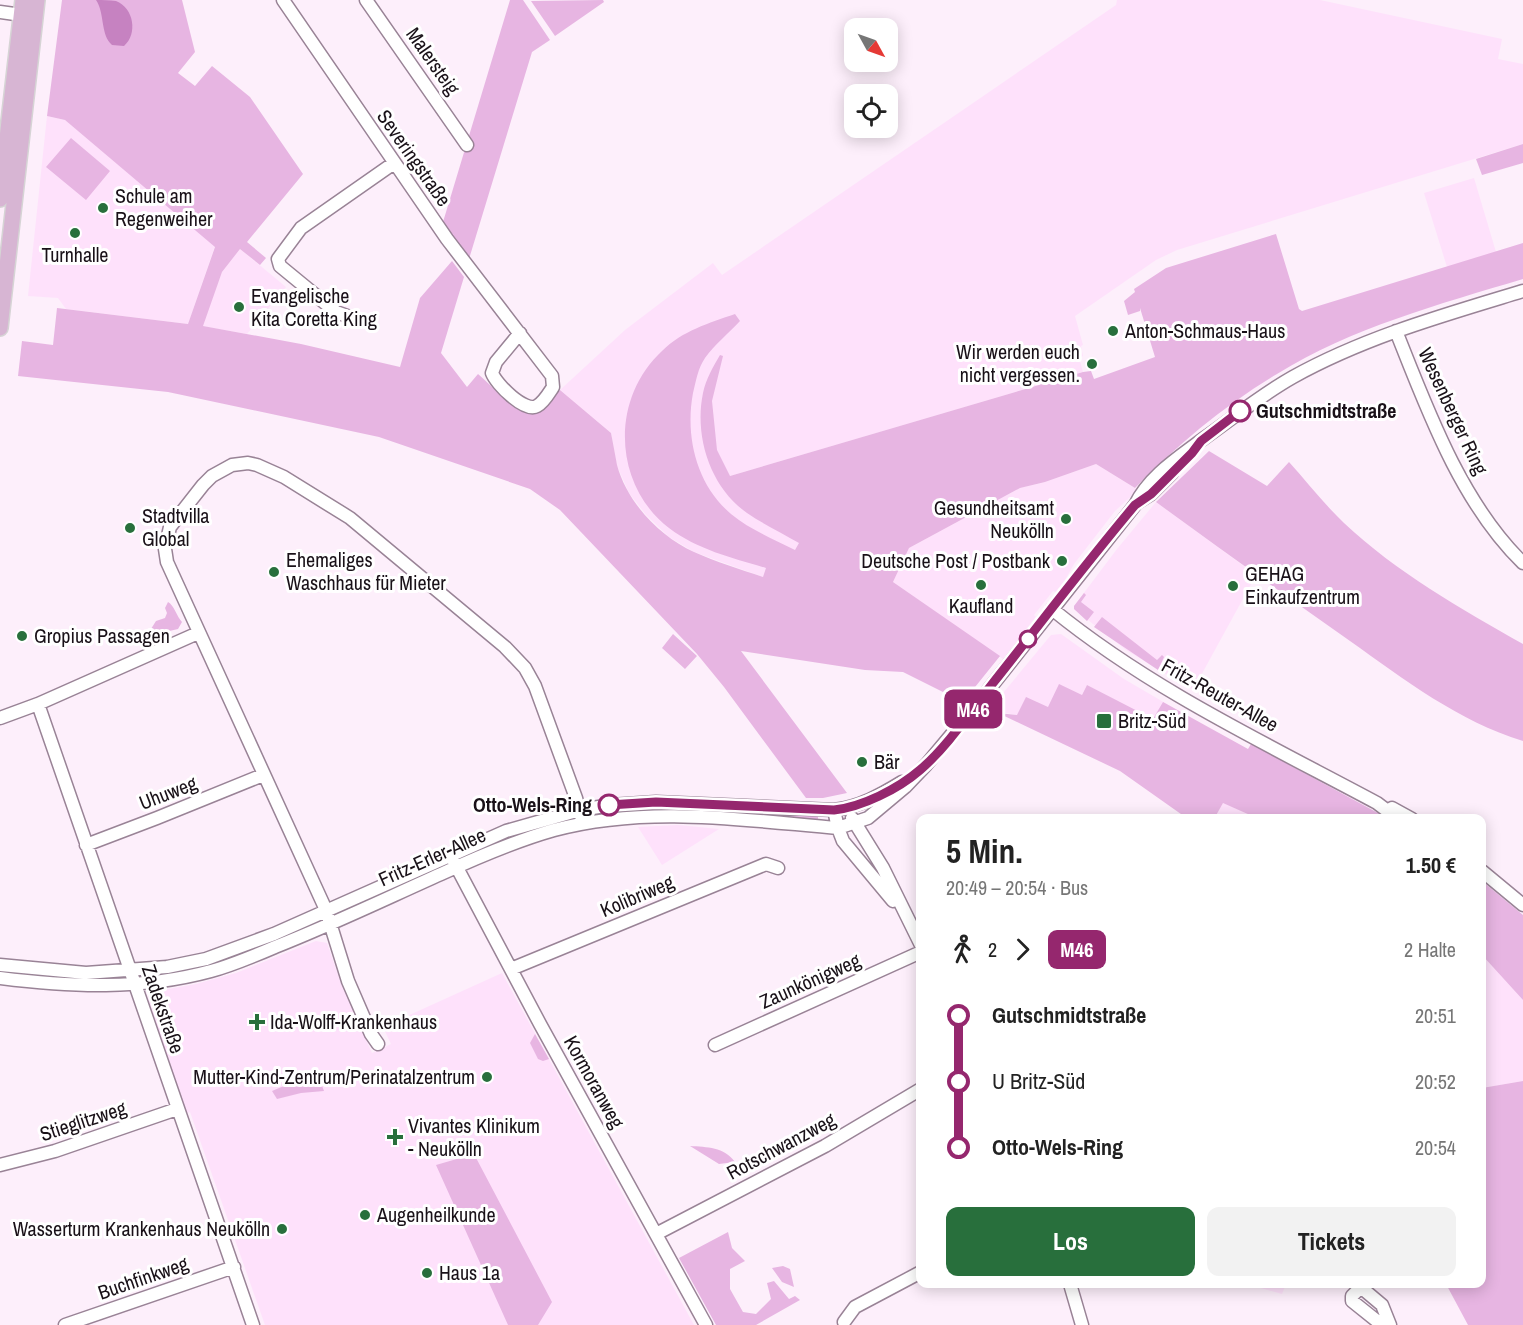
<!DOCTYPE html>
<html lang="de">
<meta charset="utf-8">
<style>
:root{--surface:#fff;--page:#f2f2f2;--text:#222;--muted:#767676;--accent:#286f3c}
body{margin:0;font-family:"Archivo Narrow",sans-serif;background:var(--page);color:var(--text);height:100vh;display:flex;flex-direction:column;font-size:22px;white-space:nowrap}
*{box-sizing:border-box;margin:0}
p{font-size:20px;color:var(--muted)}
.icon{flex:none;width:33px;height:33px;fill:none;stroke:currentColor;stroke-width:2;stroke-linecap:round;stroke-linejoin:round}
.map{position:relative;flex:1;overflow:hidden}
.panel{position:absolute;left:916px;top:814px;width:570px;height:474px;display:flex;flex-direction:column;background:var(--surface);border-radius:12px;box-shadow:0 3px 15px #0003}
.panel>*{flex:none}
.badge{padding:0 12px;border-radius:9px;font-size:21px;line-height:39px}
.needle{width:39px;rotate:130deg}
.buttons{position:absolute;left:844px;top:18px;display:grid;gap:12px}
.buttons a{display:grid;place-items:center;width:54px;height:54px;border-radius:12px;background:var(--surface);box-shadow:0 3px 15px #0003;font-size:30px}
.map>.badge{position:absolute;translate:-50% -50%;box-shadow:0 0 0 3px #fff}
.legs{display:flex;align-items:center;gap:9px;height:66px;padding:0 30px;font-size:20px}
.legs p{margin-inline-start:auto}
.headline{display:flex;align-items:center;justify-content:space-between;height:102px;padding:0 30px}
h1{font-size:33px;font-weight:700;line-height:45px}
.primary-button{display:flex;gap:12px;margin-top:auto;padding:12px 30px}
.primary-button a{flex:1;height:69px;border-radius:12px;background:var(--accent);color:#fff;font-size:24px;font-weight:700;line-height:69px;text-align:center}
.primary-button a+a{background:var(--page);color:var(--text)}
ul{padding:0 30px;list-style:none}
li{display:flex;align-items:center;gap:21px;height:66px;font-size:22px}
li i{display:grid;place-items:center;width:9px;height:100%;margin:0 8px;background:currentColor}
li i::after{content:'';width:15px;height:15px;margin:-8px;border:4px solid;border-radius:50%;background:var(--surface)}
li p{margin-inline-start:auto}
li:first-child i{background:linear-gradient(#0000 50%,currentColor 0)}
li:last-child i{background:linear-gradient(currentColor 50%,#0000 0)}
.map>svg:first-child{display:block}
</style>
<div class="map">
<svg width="1523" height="1325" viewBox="0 0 1523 1325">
<rect width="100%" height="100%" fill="#fdeffb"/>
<!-- built -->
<path fill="#fee1fb" d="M 1117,0 L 1320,0 L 1502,39 L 1498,59 L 1523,64 L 1523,144 L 1177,250 L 1156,260 L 1075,316 L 1083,345 L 1081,346 L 1083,356 L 1079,358 L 1083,372 L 730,476 L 802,539 L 796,551 L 763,577 L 694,552 L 669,537 L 646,515 L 629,493 L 617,466 L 611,433 L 560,390 L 625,330 L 713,263 L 722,275 L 1116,5 Z
M 47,116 L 65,120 L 215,246 L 188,324 L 66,309 L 58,298 L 28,296 Z
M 1474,178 L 1496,252 L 1447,267 L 1424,193 Z
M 240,249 L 286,287 L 247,334 L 202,326 L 222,272 Z
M 1096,464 L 1138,490 L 1115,511 L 1074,564 L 1065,580 L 1056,592 L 1053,591 L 1034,615 L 1036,617 L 1003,659 L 893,582 L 909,548 L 1020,488 L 1045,482 Z
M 1156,502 L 1256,575 L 1193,690 L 1126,650 L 1074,609 L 1074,606 L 1117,549 Z
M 1061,634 L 1124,679 L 1184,714 L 1174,731 L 1087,685 L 1082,695 L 1048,707 L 1017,715 L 989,710 L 1051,635 Z
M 1223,802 L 1259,819 L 1214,819 Z
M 678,825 L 719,829 L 662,865 L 638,827 Z
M 316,941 L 327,943 L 342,986 L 372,1053 L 391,1044 L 383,1027 L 502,973 L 694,1325 L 265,1325 L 190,1112 L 187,1113 L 148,999 L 152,992 L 196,984 L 236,973 Z
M 1482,955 L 1523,1000 L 1523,1081 L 1482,1088 Z
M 1200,1284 L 1286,1284 L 1282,1294 L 1247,1284 L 1202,1287 Z"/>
<!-- green -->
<path fill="#e7b5e2" d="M 62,0 L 182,0 L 195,52 L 178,73 L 195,86 L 212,66 L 250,97 L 303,174 L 247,242 L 266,258 L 260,265 L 240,249 L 222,272 L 203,326 L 301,344 L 400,367 L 420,298 L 452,261 L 464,277 L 441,353 L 467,387 L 478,374 C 491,385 522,419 540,411 C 548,407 554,397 560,390 L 611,433 C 613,443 615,454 617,465 C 627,502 659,536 694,552 C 716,562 740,569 763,577 L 766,568 C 733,558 698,550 669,528 C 613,485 610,399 662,351 C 682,331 709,323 735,314 L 740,321 C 729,333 714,345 705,358 C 698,368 696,381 693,393 C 685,436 696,484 731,514 C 749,529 773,539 795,550 L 799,543 C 782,533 763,524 747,513 C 710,487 694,436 703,393 C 706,379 713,367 720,355 L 723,356 L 712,401 L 717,450 L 730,476 L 1083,372 L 1091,371 L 1094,379 L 1155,357 L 1140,308 L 1140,311 L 1128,315 L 1124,301 L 1135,292 L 1134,289 L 1166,268 L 1276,234 L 1299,309 L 1302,311 L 1523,243 L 1523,279 C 1440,304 1351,328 1277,374 C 1225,405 1177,445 1135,488 L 1096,464 L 1045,482 L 1020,488 L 909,548 L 893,582 L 1000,656 L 963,702 L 903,672 L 865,670 L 741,651 L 847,793 L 823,798 L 806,798 L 724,687 L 697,654 L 560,510 L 530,489 L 379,437 L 168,392 L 18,376 L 22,341 L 53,345 L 57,308 L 188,324 L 215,247 L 65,120 L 47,116 Z
M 510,0 L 523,0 L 550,40 L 532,52 L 469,259 L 443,222 Z
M 603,0 L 604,2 L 555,36 L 531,1 Z
M 71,138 L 110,171 L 86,200 L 46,167 Z
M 1523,144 L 1523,163 L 1482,175 L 1476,159 Z
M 1209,451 L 1267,486 L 1289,462 C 1307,482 1324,504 1344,523 C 1396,572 1461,609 1523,644 L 1523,741 C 1458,721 1405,680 1350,641 C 1285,595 1220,549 1156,502 Z
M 1084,593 L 1086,595 L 1081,602 L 1094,612 L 1087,621 L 1074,609 L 1074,606 Z
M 168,602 C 174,605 177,617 182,622 L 178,629 L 165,632 L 147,644 L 144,643 L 144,640 L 156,621 L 165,618 L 167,613 L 165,608 Z
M 1102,617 L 1157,660 L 1162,655 L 1164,657 L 1158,670 L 1094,627 Z
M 673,634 L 697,656 L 685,669 L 662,648 Z
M 1059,684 L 1082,695 L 1087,685 L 1153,719 L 1163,702 L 1248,749 L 1251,744 L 1389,819 L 1259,819 L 1223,803 L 1214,819 L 1188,819 L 1120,771 L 998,713 L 1017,715 L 1026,697 L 1048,707 Z
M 641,806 L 818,813 L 818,821 L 603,816 L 602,810 Z
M 1482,881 L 1523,915 L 1523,1000 L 1482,955 Z
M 312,920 L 315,926 L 266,947 L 209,967 L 148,979 L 146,973 Z
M 535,1034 L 549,1059 L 543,1061 L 538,1059 L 530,1043 Z
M 317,1072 L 324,1091 L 301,1093 L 277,1099 L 272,1091 Z
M 1523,1081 L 1523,1325 L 1468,1325 L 1446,1284 L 1482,1284 L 1482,1088 Z
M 690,1146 C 707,1147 724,1147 735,1162 L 719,1164 Z
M 474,1154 L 552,1302 L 538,1325 L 508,1325 L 436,1165 Z
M 728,1232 L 732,1248 L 745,1261 L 730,1269 L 730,1289 L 743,1312 L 756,1314 L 771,1299 L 767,1283 L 774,1281 L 789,1299 L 795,1296 L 800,1300 L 756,1325 L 716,1325 L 679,1258 Z
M 783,1266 L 790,1269 L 794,1287 L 782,1282 L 772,1268 Z"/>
<!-- water -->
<path fill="#c682c1" d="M 96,0 C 103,0 110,0 116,1 C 134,8 138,34 124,46 L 112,45 C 100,34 105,13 96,0 Z"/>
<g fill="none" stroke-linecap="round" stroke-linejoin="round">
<!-- minor casing -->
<g stroke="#998396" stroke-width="15">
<path id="minor" d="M 283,0 L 447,239 L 552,376 L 553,387 C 549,393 544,402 537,406 C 525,413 496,384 492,373 L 496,362 L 520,333
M 366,0 L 467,145
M 0,12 L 29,16
M 353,318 L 336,312 L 280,266 L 278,259 L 301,228 L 394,163
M 1396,331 C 1427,409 1461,503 1523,563
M 1138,502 L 1151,494 L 1172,473
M 1052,609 C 1150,689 1265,743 1377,803 L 1398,819
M 38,704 L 253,1325
M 0,718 L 38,704 L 198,633
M 1392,808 L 1412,819
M 834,810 L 838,828 L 843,841 L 893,901
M 852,818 L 883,868 L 921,945
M 86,845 L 157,818 L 263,775
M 454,862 L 540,1024 L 706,1325
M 1482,871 L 1523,905
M 0,965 L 86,973 L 167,967 L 206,959 L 274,934 L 506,831 L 580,810 L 611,805 L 656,802 L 834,810 C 859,807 881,795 902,782
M 511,969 L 766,864 L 778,868
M 0,978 C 71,987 141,990 211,971 C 233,965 254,956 275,947 C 331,925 385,899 441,874 C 478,857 515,841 554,830 C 647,805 743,820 838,828 L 868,818 L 905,787 L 926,765 L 982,698 L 1135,505 C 1149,476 1178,458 1203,439 C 1233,418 1261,395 1293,377 C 1365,337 1444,315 1523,291
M 378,1044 L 371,1034 L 348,981 L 326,910 L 167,562 L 165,549 L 170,527 L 203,485 L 212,476 L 232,465 L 248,463 L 257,465 L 284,477 L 350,518 L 505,647 L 525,668 L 535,686 L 576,798 L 583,823
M 715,1045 L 921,952
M 0,1165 L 55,1151 L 177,1109
M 656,1234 L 825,1146 L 921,1089
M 1070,1284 L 1082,1325
M 844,1322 L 855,1307 L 921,1272
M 65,1325 L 234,1267
M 1382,1325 L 1352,1301 L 1352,1296 L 1358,1290 L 1363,1289 L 1382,1305 L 1390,1325"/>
</g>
<!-- major casing -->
<g stroke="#d6d4d5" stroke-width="18">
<path id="major" d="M 0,199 L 23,0
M 0,328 L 37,0"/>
</g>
<!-- minor -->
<use href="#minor" stroke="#fff" stroke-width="12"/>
<!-- major -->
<use href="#major" stroke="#d7b5d3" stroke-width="15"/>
</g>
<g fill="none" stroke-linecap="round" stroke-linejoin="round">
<!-- line-1 casing -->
<g stroke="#fff" stroke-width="14">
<path id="line-1" d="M 609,805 L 656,802 L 834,810 C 862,807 898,789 920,770 C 947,747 971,711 993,683 C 1040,624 1086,563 1135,505 L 1151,494 L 1192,453 L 1201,441 L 1240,411"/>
</g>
<!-- line-1 -->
<use href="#line-1" stroke="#95276e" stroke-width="9"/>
</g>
<!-- markers -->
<g fill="#286f3c" stroke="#fff" stroke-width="2">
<circle cx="103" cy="208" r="6"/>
<circle cx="75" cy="233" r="6"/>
<circle cx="239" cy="307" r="6"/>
<circle cx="1113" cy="331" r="6"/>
<circle cx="1092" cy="364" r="6"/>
<circle cx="1066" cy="519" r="6"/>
<circle cx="130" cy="528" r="6"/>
<circle cx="1062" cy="561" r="6"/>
<circle cx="274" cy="572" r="6"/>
<circle cx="981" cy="585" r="6"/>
<circle cx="1233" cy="586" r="6"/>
<circle cx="22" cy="636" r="6"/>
<rect x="1096" y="713" width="16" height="16" rx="3"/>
<circle cx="862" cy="762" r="6"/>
<path d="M254 1013h6v6h6v6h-6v6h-6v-6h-6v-6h6z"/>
<circle cx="487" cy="1077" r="6"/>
<path d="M392 1128h6v6h6v6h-6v6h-6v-6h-6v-6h6z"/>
<circle cx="365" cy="1215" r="6"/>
<circle cx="282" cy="1229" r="6"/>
<circle cx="427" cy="1273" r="6"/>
</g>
<g fill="#fff" stroke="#95276e" stroke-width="3">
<circle cx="1240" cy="411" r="10"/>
<circle cx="1028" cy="639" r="8"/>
<circle cx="609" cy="805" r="10"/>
</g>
<g text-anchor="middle" stroke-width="6" stroke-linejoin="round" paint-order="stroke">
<!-- street labels -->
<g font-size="20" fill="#191118" stroke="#fff">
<text transform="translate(433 61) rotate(55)" y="7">Malersteig</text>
<text transform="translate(414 158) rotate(55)" y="7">Severingstraße</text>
<text transform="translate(1453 411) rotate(65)" y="7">Wesenberger Ring</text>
<text transform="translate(1220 695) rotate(29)" y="7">Fritz-Reuter-Allee</text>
<text transform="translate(168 793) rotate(-21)" y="7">Uhuweg</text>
<text transform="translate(432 857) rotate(-24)" y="7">Fritz-Erler-Allee</text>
<text transform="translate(637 896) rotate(-23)" y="7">Kolibriweg</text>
<text transform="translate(810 981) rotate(-24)" y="7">Zaunkönigweg</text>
<text transform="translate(163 1009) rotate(71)" y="7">Zadekstraße</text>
<text transform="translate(594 1082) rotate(61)" y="7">Kormoranweg</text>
<text transform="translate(83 1121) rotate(-18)" y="7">Stieglitzweg</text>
<text transform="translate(781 1146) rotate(-28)" y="7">Rotschwanzweg</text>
<text transform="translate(143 1278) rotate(-19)" y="7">Buchfinkweg</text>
</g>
<!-- poi labels -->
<g font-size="20" fill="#191118" stroke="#fff" text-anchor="start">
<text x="115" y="203">Schule am<tspan x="115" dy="23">Regenweiher</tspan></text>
<text x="75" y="262" text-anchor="middle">Turnhalle</text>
<text x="251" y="303">Evangelische<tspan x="251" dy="23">Kita Coretta King</tspan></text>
<text x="1125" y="338">Anton-Schmaus-Haus</text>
<text x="1080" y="359" text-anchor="end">Wir werden euch<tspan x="1080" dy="23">nicht vergessen.</tspan></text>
<text x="1054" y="515" text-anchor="end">Gesundheitsamt<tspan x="1054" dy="23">Neukölln</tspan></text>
<text x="142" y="523">Stadtvilla<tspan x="142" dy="23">Global</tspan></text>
<text x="286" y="567">Ehemaliges<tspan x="286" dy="23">Waschhaus für Mieter</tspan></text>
<text x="1050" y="568" text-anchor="end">Deutsche Post / Postbank</text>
<text x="1245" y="581">GEHAG<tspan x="1245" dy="23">Einkaufzentrum</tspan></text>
<text x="981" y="613" text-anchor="middle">Kaufland</text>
<text x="34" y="643">Gropius Passagen</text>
<text x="1118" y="728">Britz-Süd</text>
<text x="874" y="769">Bär</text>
<text x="270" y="1029">Ida-Wolff-Krankenhaus</text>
<text x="475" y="1084" text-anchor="end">Mutter-Kind-Zentrum/Perinatalzentrum</text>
<text x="408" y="1133">Vivantes Klinikum<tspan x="408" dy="23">- Neukölln</tspan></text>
<text x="377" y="1222">Augenheilkunde</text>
<text x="270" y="1236" text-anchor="end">Wasserturm Krankenhaus Neukölln</text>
<text x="439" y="1280">Haus 1a</text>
</g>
<!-- stop labels -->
<g font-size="20" font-weight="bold" fill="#191118" stroke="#fff" text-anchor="start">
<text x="1256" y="418">Gutschmidtstraße</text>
<text x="592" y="812" text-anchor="end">Otto-Wels-Ring</text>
</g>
</g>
</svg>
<div class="buttons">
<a><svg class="needle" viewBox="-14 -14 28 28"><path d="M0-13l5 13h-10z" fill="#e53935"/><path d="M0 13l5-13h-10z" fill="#767676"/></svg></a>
<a><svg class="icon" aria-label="locate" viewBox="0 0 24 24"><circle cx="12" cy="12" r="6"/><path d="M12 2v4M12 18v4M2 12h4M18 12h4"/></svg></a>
</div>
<b class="badge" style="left:973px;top:709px;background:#95276e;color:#fff">M46</b>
<section class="panel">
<div class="headline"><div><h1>5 Min.</h1><p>20:49 – 20:54 · Bus</p></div><b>1.50 €</b></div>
<div class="legs"><svg class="icon" aria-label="walk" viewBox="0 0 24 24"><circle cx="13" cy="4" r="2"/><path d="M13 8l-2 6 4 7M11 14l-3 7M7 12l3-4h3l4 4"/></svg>2<svg class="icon" aria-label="forward" viewBox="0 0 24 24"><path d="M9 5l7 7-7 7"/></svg><b class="badge" style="background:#95276e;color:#fff">M46</b><p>2 Halte</p></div>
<ul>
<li><i style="color:#95276e"></i><b>Gutschmidtstraße</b><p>20:51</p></li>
<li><i style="color:#95276e"></i><span>U Britz-Süd</span><p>20:52</p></li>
<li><i style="color:#95276e"></i><b>Otto-Wels-Ring</b><p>20:54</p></li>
</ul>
<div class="primary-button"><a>Los</a><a>Tickets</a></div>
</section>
</div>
